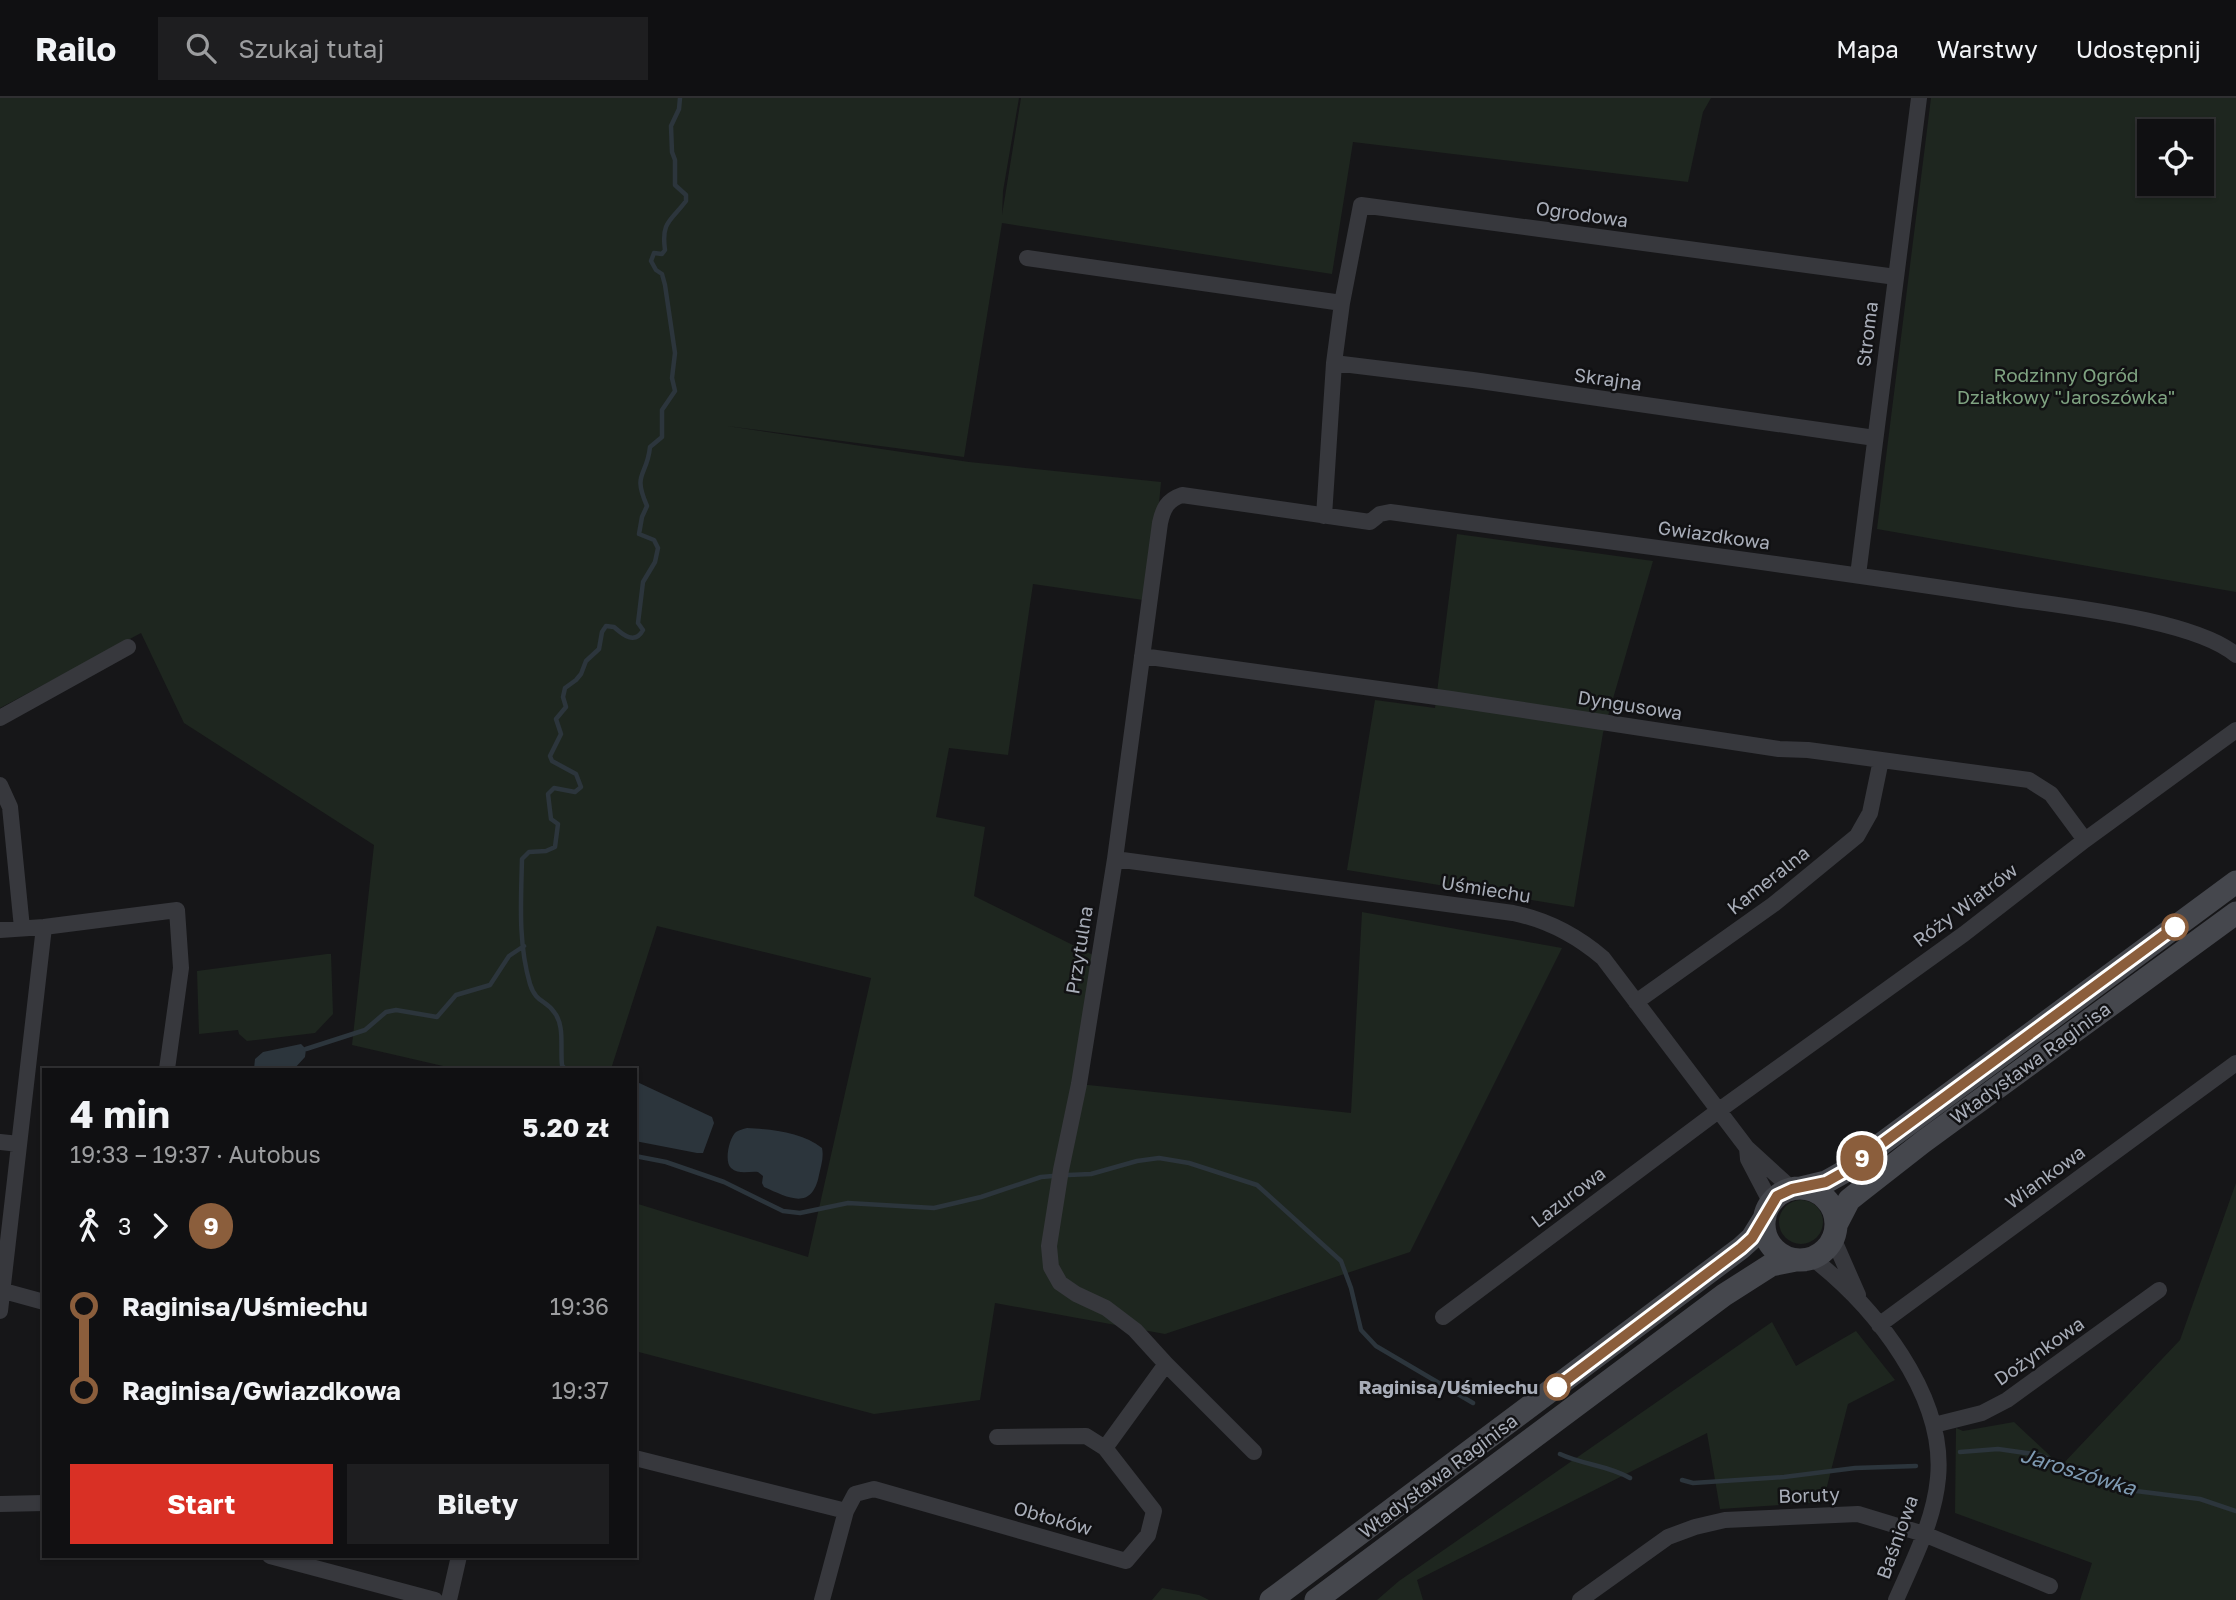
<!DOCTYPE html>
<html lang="pl">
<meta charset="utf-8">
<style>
:root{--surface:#101012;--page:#1e1e20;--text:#f1f3f6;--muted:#9c9d9f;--line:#303032;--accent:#d93025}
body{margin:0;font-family:"Golos Text",sans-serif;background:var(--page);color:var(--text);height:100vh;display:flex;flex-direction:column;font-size:26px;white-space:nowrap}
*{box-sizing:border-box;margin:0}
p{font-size:23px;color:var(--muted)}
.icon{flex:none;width:38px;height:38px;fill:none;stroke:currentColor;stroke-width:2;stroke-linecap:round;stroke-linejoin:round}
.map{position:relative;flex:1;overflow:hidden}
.sheet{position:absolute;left:42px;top:970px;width:595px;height:490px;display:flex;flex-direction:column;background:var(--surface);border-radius:0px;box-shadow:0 2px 5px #0004,0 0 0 2px var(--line)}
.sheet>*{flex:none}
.badge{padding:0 14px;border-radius:23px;font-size:24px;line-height:46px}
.buttons{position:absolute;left:2137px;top:21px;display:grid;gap:14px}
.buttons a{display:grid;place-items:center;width:77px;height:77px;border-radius:0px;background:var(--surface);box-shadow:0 2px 5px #0004,0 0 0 2px var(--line);font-size:35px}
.map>.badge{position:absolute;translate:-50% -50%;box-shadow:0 0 0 4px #fff}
.legs{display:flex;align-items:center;gap:10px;height:77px;padding:0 28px;font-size:23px}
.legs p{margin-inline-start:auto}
.overview{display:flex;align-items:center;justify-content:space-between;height:119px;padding:0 28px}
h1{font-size:38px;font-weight:700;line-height:52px}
.primary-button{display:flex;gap:14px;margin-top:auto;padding:14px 28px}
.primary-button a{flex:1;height:80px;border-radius:0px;background:var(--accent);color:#fff;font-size:28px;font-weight:700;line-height:80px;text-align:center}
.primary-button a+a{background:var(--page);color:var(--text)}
ul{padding:0 28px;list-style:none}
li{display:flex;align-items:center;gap:24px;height:84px;font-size:26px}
li i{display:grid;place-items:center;width:10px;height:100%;margin:0 9px;background:currentColor}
li i::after{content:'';width:18px;height:18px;margin:-9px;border:5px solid;border-radius:50%;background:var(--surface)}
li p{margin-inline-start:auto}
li:first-child i{background:linear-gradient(#0000 50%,currentColor 0)}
li:last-child i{background:linear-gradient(currentColor 50%,#0000 0)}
header{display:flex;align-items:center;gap:42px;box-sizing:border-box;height:98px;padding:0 35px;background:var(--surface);border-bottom:2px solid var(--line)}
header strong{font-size:33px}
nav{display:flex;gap:38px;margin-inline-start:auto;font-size:24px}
.search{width:490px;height:63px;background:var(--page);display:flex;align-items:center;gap:18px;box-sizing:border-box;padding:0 24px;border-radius:0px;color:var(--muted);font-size:26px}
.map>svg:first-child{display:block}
</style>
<header>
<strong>Railo</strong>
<div class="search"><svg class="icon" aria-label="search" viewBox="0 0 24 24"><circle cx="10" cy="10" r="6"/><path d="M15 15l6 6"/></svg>Szukaj tutaj</div>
<nav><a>Mapa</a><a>Warstwy</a><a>Udostępnij</a></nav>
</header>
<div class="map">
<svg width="2236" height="1502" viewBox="0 0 2236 1502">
<rect width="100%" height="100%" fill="#161618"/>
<!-- green -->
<path fill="#1e261f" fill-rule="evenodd" d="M 0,0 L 1019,0 L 1003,93 L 1002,117 L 1021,0 L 1711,0 L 1703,14 L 1688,84 L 1353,44 L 1332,176 L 1002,125 L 964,359 L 727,328 L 969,364 L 1161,384 L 1150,503 L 1033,486 L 1008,657 L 949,650 L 936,719 L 985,729 L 974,798 L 1099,860 L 1079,986 L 1351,1015 L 1362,814 L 1562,850 L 1410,1154 L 1165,1236 L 995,1205 L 980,1302 L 874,1316 L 635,1253 L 635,1105 L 808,1159 L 871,880 L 657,828 L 611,971 L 456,971 L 352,947 L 374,747 L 184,625 L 141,535 L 0,610 Z
M 1931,0 L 2236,0 L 2236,494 L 1877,431 ZM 2149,33 L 2202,33 L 2202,86 L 2149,86 Z
M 1457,436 L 1653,463 L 1603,635 L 1574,809 L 1347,772 L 1375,602 L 1435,610 Z
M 327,856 L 331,856 L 333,916 L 315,935 L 247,943 L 239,936 L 238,932 L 199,936 L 197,873 Z
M 2236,1085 L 2236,1502 L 2080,1502 L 2092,1465 L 1955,1415 L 1956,1330 L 1963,1333 L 2014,1324 L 2061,1368 L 2180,1242 Z
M1779 1124a22 22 0 1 1 44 0a22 22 0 1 1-44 0Z
M 1772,1224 L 1796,1268 L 1856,1233 L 1895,1282 L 1848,1306 L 1823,1404 L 1720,1411 L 1707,1335 L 1417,1482 L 1423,1502 L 1377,1502 L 1399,1483 Z
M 1162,1490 L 1199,1497 L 1209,1502 L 1152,1502 Z"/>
<!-- water -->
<path fill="#2c353c" d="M 301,946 L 306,951 L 305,959 L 294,971 L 254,971 L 255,961 L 263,954 Z
M 635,983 L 712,1019 L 714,1025 L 703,1055 L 697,1055 L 635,1043 Z
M 747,1030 C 770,1031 803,1034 822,1050 C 824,1059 821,1068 819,1077 C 812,1113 789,1100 764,1089 L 762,1085 L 763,1078 L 758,1074 C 749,1073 739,1077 731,1070 C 724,1064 729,1040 736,1034 C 739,1032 743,1031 747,1030 Z"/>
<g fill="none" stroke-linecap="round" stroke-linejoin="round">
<!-- stream -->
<path stroke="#2c353c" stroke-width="4.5" d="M 306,951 L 365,932 L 386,914 L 396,912 L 437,919 L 456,897 L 490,887 L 509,858 L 524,848
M 565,971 L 562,967 C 560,950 565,927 554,914 C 546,902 536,905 530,886 C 518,845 521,803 522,761 L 529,754 L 546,753 L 555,749 L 558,726 L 551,721 L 548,696 L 554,690 L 575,694 L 581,689 L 576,676 L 552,663 L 550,658 L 561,636 L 556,621 L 566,609 L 563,599 L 565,590 L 576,582 L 581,576 L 586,563 L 599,551 L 602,534 L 606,528 L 614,529 C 623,537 635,547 643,532 L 638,525 L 643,484 L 655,464 L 658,450 L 654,442 L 639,436 L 642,419 L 647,408 C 632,374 647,379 650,349 L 662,339 L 662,312 L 675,293 L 672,280 L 675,255 L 665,187 L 662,176 L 656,172 L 651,163 L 654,155 L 662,156 L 665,152 C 661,123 671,123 686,103 L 686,97 L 675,87 L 675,62 L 672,54 L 671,28 L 679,11 L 680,0
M 635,1058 L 666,1064 L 724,1084 L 783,1113 L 800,1115 L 848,1105 L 934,1110 L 981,1099 L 1041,1079 L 1053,1078
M 1068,1077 L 1091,1076 L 1137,1063 L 1159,1060 L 1189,1065 L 1257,1087 L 1341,1163 L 1351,1190 L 1361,1232 L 1376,1248 L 1473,1305
M 1960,1354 L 1998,1351 L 2040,1357 L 2120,1391 L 2200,1401 L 2236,1413
M 1560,1356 C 1583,1367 1608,1367 1630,1380
M 1682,1382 L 1693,1385 L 1784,1379 L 1855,1370 L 1916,1368"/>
<!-- minor -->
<path stroke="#37383d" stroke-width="16" d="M 1027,160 L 1342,205 L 1334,265 L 1324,418
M 1342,205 L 1361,107 L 1896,179
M 1334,265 L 1473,282 L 1875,340
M 1858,477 L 1919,0
M 1142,558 L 1451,601 L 1779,651 L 1808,652 L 2029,682 L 2051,696 L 2085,742
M 0,620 L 128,549
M 0,687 L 10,709 L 22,830
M 1115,761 L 1513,815 C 1548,822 1576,837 1603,860 L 1747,1050 L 1792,1091
M 0,832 L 44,829 L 177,812 L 181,870 L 167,971
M 1636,904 L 1774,806 L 1857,738 L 1870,715 L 1881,662
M 0,1044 L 19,1046
M 1747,1050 L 1748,1061 L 1771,1105
M 1833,1140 L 1858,1197
M 1812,1160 C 1874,1208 1946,1297 1938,1380 C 1934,1423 1913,1463 1896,1502
M 0,1192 L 44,1204
M 0,1213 L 44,829
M 1443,1219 L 1718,1013 L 1964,836 L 2085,742 L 2236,632
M 1879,1227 L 2236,965
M 1166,1266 L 1135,1232 L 1106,1210 L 1076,1196 L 1060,1185 L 1051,1169 L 1049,1148 L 1061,1072 L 1079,986 L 1115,761 L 1160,425 C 1163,411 1167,402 1182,397 L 1370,424 L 1380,416 L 1390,414 C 1594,442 1798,467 2002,499 C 2059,508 2194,521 2236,557
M 1934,1327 L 1982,1315 L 2007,1302 L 2159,1192
M 1105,1350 L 1166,1266 L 1254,1354
M 635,1360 L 846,1413
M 0,1406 L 44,1405
M 270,1458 L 435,1502
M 449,1502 L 459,1458
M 822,1502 L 846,1413 L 855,1396 L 874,1391 L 1126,1463 L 1148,1437 L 1154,1413 L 1105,1350 L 1086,1338 L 997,1339
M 1580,1502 L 1668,1439 L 1695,1429 L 1725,1422 L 1858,1416 L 1924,1436 L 2050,1488"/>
<!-- secondary -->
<path stroke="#45474d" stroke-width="23" d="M 1801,1090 L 1826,1084 L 1842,1075 L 2236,784
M1764 1126a36 36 0 1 1 72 0a36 36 0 1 1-72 0Z
M 1836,1127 L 1849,1102 L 1859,1094 L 1923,1044 L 2236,815
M 1271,1502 L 1741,1150 L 1752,1140 L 1765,1119
M 1316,1502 L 1724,1197 L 1771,1167 L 1796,1162"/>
</g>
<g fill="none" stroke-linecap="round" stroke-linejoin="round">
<!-- line-1 casing -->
<g stroke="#fff" stroke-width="16">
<path id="line-1" d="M 1557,1289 L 1741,1150 L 1752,1140 L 1777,1098 L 1792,1091 L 1826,1084 L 1842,1075 L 2175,829"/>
</g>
<!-- line-1 -->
<use href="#line-1" stroke="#8b5e3c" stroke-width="10"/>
</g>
<!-- markers -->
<g fill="#fff" stroke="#8b5e3c" stroke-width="3.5">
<circle cx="2175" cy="829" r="12"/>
<circle cx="1557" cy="1289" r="12"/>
</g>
<g text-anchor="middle" stroke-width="5" stroke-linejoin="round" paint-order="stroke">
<!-- street labels -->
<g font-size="19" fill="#a8adb8" stroke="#111113">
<text transform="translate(1582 116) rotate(8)" y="7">Ogrodowa</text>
<text transform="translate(1867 236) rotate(-83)" y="7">Stroma</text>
<text transform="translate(1608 281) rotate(8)" y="7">Skrajna</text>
<text transform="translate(1714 437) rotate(8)" y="7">Gwiazdkowa</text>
<text transform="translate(1630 607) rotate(9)" y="7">Dyngusowa</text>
<text transform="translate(1768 782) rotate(-38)" y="7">Kameralna</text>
<text transform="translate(1486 791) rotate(9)" y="7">Uśmiechu</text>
<text transform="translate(1965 807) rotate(-37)" y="7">Róży Wiatrów</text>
<text transform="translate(1079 852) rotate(-81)" y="7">Przytulna</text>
<text transform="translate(2030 965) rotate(-36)" y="7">Władysława Raginisa</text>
<text transform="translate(2045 1079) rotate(-36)" y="7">Wiankowa</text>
<text transform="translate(1568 1099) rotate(-37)" y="7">Lazurowa</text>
<text transform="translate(2039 1253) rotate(-35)" y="7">Dożynkowa</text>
<text transform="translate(1438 1378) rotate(-37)" y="7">Władysława Raginisa</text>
<text transform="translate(1809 1397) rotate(-2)" y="7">Boruty</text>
<text transform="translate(1053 1420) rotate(16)" y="7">Obłoków</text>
<text transform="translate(1897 1439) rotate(-70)" y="7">Baśniowa</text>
</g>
<!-- park labels -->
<g font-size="19" fill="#7fa381" stroke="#111113">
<text x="2066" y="284">Rodzinny Ogród<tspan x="2066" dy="22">Działkowy "Jaroszówka"</tspan></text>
</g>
<!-- stop labels -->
<g font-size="19" font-weight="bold" fill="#a8adb8" stroke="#111113" text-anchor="end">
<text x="1538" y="1296">Raginisa/Uśmiechu</text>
</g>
<!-- water labels -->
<g font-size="21" font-style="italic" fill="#7f9bb3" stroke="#111113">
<text transform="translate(2078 1374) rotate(17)" y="7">Jaroszówka</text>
</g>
</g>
</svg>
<div class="buttons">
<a><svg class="icon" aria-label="locate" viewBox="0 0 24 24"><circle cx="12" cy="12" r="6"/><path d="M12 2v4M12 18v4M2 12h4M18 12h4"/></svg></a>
</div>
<b class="badge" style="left:1862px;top:1060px;background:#8b5e3c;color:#fff">9</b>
<section class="sheet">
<div class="overview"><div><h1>4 min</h1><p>19:33 – 19:37 · Autobus</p></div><b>5.20 zł</b></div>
<div class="legs"><svg class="icon" aria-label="walk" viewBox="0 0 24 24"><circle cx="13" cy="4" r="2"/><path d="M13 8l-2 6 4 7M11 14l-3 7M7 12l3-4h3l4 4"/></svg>3<svg class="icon" aria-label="forward" viewBox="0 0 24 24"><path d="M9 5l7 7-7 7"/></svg><b class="badge" style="background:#8b5e3c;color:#fff">9</b></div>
<ul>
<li><i style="color:#8b5e3c"></i><b>Raginisa/Uśmiechu</b><p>19:36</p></li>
<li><i style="color:#8b5e3c"></i><b>Raginisa/Gwiazdkowa</b><p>19:37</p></li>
</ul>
<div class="primary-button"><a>Start</a><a>Bilety</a></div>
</section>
</div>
